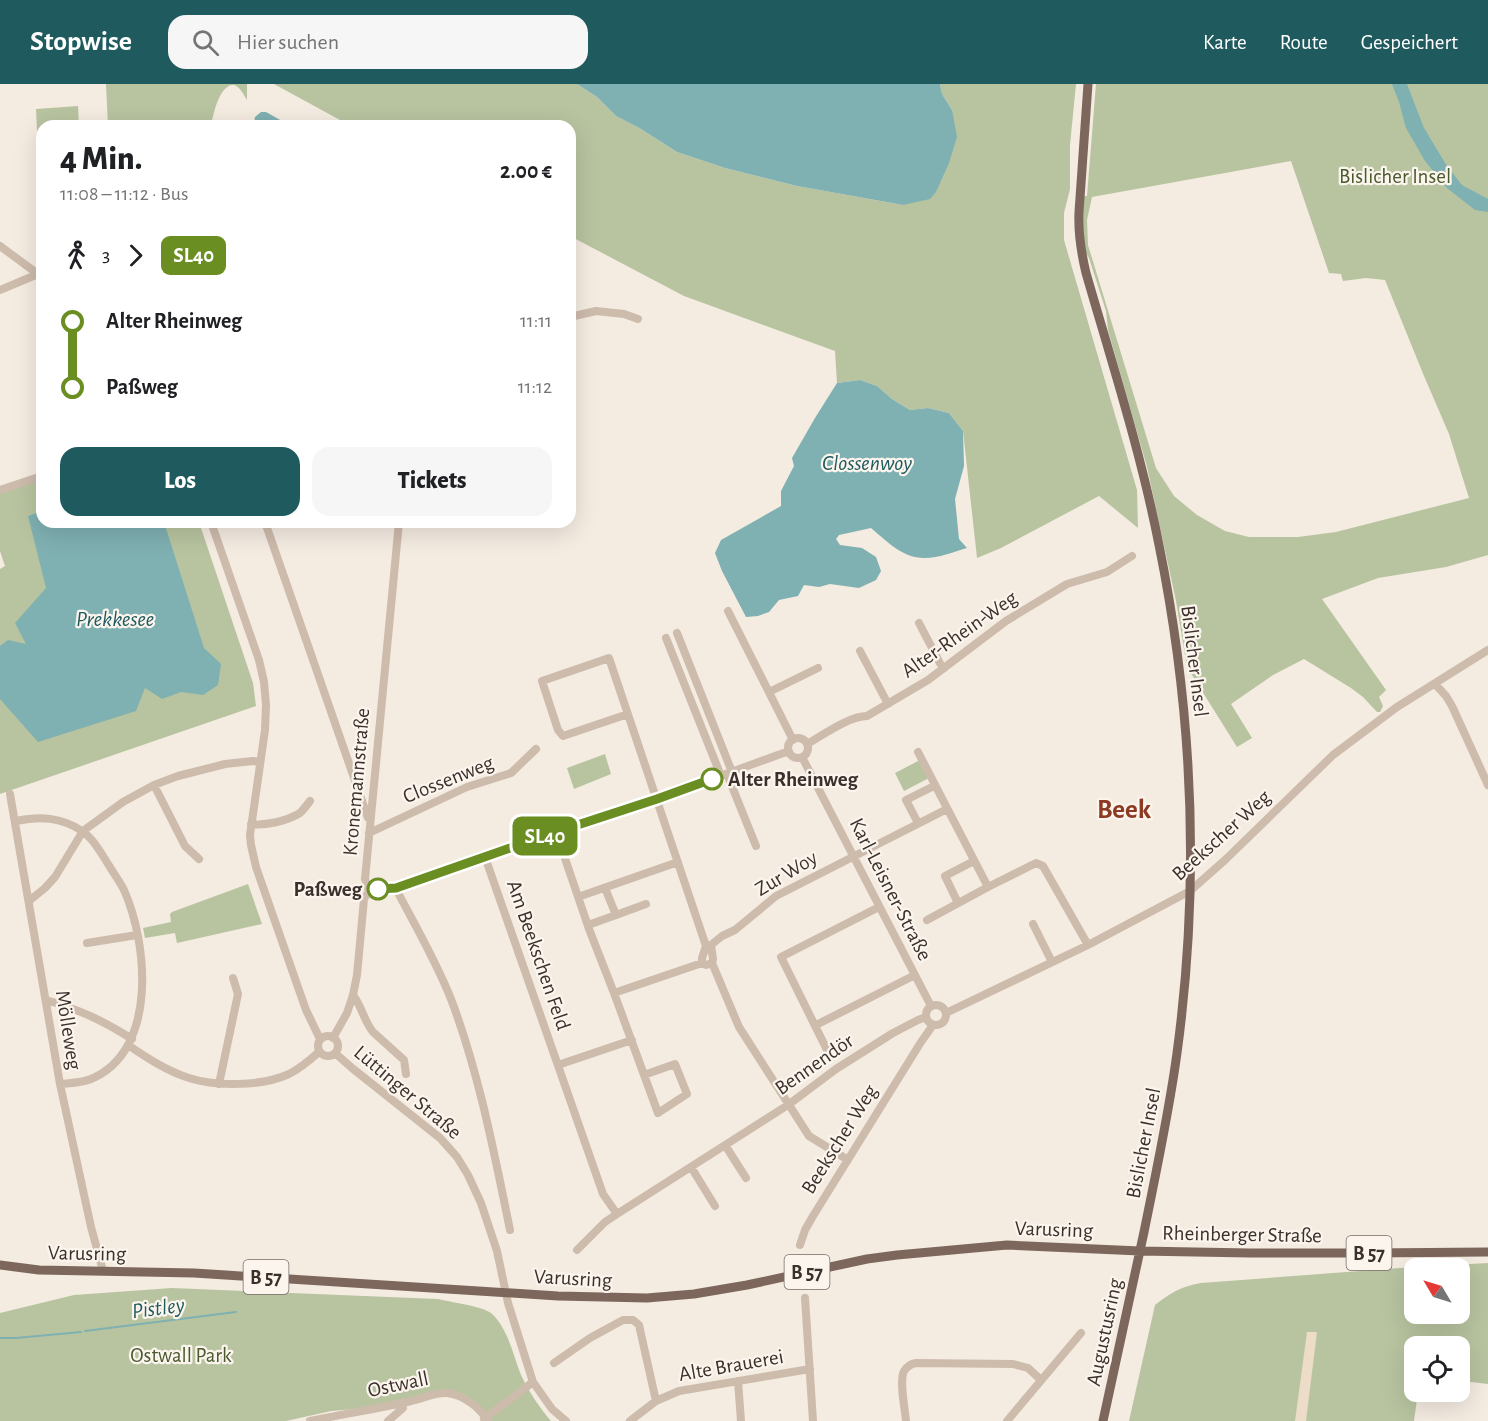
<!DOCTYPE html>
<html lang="de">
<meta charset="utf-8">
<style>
:root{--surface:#fff;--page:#f6f6f6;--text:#202124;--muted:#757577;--accent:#1f5a5e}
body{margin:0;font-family:"Alegreya Sans",sans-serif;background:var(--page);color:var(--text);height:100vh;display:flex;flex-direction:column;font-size:22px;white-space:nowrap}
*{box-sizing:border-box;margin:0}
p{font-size:20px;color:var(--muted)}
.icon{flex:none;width:33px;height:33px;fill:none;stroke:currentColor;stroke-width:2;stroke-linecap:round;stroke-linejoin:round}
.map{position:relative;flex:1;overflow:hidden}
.panel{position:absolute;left:36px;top:36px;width:540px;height:408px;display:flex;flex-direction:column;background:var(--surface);border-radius:18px;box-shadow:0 6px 24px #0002}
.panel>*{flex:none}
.badge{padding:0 12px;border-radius:9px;font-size:21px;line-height:39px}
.needle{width:39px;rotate:308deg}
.controls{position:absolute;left:1404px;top:1174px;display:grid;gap:12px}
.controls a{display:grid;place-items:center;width:66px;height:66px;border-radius:12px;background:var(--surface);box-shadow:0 6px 24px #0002;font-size:30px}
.map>.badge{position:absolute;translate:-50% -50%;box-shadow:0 0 0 3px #fff}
.legs{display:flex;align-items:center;gap:9px;height:66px;padding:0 24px;font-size:20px}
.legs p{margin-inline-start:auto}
.overview{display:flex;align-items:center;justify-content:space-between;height:102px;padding:0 24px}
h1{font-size:33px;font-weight:800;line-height:45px}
.cta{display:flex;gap:12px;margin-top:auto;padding:12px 24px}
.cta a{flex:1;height:69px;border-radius:18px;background:var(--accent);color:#fff;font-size:24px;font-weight:800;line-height:69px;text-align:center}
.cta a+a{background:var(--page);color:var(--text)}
ul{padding:0 24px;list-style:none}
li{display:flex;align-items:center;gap:21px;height:66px;font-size:22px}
li i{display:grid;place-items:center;width:9px;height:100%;margin:0 8px;background:currentColor}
li i::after{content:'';width:15px;height:15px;margin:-8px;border:4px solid;border-radius:50%;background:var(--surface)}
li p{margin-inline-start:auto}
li:first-child i{background:linear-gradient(#0000 50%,currentColor 0)}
li:last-child i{background:linear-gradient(currentColor 50%,#0000 0)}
header{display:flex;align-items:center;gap:36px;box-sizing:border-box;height:84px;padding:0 30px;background:var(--accent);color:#fff}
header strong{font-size:28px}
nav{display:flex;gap:33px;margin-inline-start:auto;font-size:21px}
.search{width:420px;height:54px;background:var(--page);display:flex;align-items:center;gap:15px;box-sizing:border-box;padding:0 21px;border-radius:18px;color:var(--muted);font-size:22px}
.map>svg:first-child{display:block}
</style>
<header>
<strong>Stopwise</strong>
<div class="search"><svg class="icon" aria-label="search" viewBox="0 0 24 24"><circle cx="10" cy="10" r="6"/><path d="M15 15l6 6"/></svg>Hier suchen</div>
<nav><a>Karte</a><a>Route</a><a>Gespeichert</a></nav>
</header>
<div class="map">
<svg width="1488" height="1337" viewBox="0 0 1488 1337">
<rect width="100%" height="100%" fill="#f4ebe1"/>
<!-- green -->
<path fill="#b8c4a0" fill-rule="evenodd" d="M 106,0 L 247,0 L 247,16 C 244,11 239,2 234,1 C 219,0 213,32 211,42 L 108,42 Z
M 274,0 L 577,0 L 597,13 L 616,32 L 641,45 L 677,68 L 725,84 L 797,102 L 903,121 L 952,26 L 942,10 L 940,0 L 1076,0 L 1070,61 L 1070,105 L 1064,129 L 1064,156 L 1137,406 L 1138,444 L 1099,412 L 1001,464 L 977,474 L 963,347 L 949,329 L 928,324 L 910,326 L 892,315 L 877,302 L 860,296 L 837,299 L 835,267 L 684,212 L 570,152 L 570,42 L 351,42 Z
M 1096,0 L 1488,0 L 1488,471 L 1446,483 L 1378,494 L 1322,515 L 1386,606 L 1379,613 L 1383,622 L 1380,628 L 1377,628 L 1363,613 L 1351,604 L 1304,575 L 1273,591 L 1231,620 L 1252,654 L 1237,663 L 1187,583 L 1176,517 L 1147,383 L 1108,246 L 1106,227 L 1089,174 C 1078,159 1083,130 1083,112 L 1087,112 ZM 1291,77 L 1329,189 L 1341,190 L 1343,197 L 1366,194 L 1385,196 L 1424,292 L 1449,350 L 1469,414 L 1336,448 L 1298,453 L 1249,453 L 1225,447 L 1197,431 L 1174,412 L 1156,384 L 1088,161 L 1087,136 L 1092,113 Z
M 78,22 L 79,42 L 42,42 L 42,152 L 36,25 Z
M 42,395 L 42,438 L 199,438 L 253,599 L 256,622 L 0,710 L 0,485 L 5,482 L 0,467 L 0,409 Z
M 605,670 L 611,690 L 574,705 L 567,684 Z
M 920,676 L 929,694 L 904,707 L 895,689 Z
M 248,800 L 262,840 L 177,859 L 175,849 L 145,854 L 143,844 L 171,838 L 170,830 L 172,828 Z
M 1488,1179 L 1488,1300 L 1463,1297 L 1465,1283 L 1460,1283 L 1460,1263 L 1414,1263 L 1414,1308 L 1418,1308 L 1414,1337 L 1129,1337 L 1155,1221 C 1172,1208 1180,1203 1201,1199 L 1400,1184 ZM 1414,1185 L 1460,1185 L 1460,1230 L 1414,1230 Z
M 172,1204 L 438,1215 C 450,1218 481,1222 491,1229 C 508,1244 513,1271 521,1291 C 529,1308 539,1323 551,1337 L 488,1337 L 479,1324 L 447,1309 L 381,1323 L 331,1327 L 286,1337 L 0,1337 L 0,1229 L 74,1211 Z"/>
<!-- plaza -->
<path fill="#ecdcc8" d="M 1307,1248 L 1317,1248 L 1306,1337 L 1295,1337 Z"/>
<!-- water -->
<path fill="#7fb0b2" d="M 577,0 L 940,0 L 942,10 L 952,26 L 957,53 L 949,79 L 936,108 L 930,115 L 903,121 L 797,102 L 725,84 L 677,68 L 641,45 L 616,32 L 597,13 Z
M 1392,0 L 1407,0 L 1424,44 L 1447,82 L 1462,101 L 1488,115 L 1488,128 L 1475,126 L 1447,104 L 1425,77 L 1406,44 L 1399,18 Z
M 261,28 L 266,28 L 291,42 L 255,42 L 254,39 L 255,33 Z
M 860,296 L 877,302 L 892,315 L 910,326 L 928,324 L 949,329 L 963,347 L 964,382 L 955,415 L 959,455 L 967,464 C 950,469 932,477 915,473 C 899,470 883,454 871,444 L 839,451 L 836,455 L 840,461 L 862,464 L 876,473 L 881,487 L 876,496 L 859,504 L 830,500 L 819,503 L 804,501 L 798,512 L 779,516 L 769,528 L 758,532 L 746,533 L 722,487 L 715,469 L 721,456 L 781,422 L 781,407 L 794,382 L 792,374 L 815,334 L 837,299 Z
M 42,427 L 42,438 L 164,438 L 204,564 L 221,580 L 218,601 L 203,611 L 181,608 L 162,615 L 145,604 L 136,627 L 38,658 L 0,615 L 0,562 L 8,556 L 26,560 L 15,539 L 46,504 L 28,432 Z"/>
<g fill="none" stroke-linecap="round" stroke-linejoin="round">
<!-- stream -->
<path stroke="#7fb0b2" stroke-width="2" d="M 85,1247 L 236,1228
M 0,1254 L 16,1254 L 81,1248"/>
<!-- minor -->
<path stroke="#cdbbac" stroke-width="8" d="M 0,162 L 42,193
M 0,206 L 38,190
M 570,233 L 596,227 L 624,230 L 638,235
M 0,406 L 42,392
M 211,438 L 259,576 L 264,598 L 266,621 L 265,646 L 250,751 L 251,761 L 256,783 L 306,926 L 320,955
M 265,438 L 368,734
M 728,527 L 793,656
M 919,539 L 943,585
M 677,549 L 732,688
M 666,554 L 721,692
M 860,567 L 888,620
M 1435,600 L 1446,612 L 1452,622 L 1488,701
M 769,608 L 818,584
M 628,630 L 563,652 L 558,646 L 542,597 L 609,574 C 642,670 674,766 706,862
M788 664a10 10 0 1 1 20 0a10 10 0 1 1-20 0Z
M 807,660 C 823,651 849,632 867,632 L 928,596 L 1006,537 L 1067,500 L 1107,488 L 1132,472
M 918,668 L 988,803
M 802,673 L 931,922
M 727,690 L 756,762
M 154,701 L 185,762 L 199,775
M 10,710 L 60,1000 L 91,1143 L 103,1187
M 16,737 C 40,732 61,733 82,747 C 94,755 102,771 110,783 C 114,790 120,798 124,806 C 148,860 158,967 91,995 C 82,999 69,999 60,1000
M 918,739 L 906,716 L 934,702
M 251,740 C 265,742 287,737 300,729 C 303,726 307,721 310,717
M 556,748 L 589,845 L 614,909 L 658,1029 L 687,1010 L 675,980 L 644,991
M 369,749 L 467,703 L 511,689 L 536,665
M 485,773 L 603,1110 L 617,1130
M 396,805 C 415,841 436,877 451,915 C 479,989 494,1068 510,1146
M 369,807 L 374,806 L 396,805 L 556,748 L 657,715 L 789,667
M 369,807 L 365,795 L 399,438
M 578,813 L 678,778
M 29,817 L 45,804 L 55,793 L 83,747 L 123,718 L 154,701 L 178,692 L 225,680 L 253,677 L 260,678
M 958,819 L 945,792 L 974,777
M 616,831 L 646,820
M 927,836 L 988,803 L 1036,779 L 1043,782 L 1088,861
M 1033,840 L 1052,878
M 588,841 L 616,831 L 605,804
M 87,859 L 137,851
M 711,861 L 722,852 L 735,846 L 776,812 L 947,725
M 712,879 L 706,881 L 702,879 L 702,874 L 706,862 L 711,861 L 713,875 L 712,879 L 739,943 L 809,1052 L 848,1076
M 614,909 L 702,879
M 353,911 C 362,923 364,937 373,948 L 404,976 L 406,990
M 46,916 C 80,926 102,936 132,955
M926 931a10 10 0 1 1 20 0a10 10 0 1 1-20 0Z
M 946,929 L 1088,861 L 1190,807 L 1225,776 L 1333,671 L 1397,623 L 1488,566
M 816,941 L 915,891
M318 962a10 10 0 1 1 20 0a10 10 0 1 1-20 0Z
M 333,954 L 347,929 L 353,911 L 357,891 L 364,815 L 369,807
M 128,961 C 147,974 167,987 189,994 C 217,1003 263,1002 289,990 C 301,984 310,976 319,968
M 335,969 L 352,984 L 440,1054 L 457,1073 L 468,1091 L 481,1119 L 497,1167 L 508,1219 L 533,1298 L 552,1325 L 566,1337
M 829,970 L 781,873 L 879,823
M 558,981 L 632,956
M 219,1000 L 238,910 L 233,894
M 725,1061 L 746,1094
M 691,1083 L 715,1122
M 800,1161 L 805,1146 L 813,1132 L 921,958 L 933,941
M 577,1166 L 605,1138 L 617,1130 L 788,1021 L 836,985 L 893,949 L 918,936 L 926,933
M 805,1214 L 813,1337
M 554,1279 L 590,1254 L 623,1236 L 633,1236 L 639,1241 L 656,1317
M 738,1297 L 741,1337
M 484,1335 L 533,1298
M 310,1337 C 343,1330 377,1325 411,1317 C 423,1315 434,1308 447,1309 C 464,1311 479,1323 488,1337
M 388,1337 L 403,1324
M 630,1337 L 656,1317 L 679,1307 L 810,1285
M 906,1337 C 905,1325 899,1297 904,1287 C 907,1282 911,1280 916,1279 L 1013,1280 L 1028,1284 L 1041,1296
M 1007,1337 L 1081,1249"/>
<!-- major -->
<path stroke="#7d675c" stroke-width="9" d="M 1088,0 L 1079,128 C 1078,149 1081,168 1086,189 C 1112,279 1141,369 1159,461 C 1193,628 1200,800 1177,969 C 1169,1029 1156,1088 1144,1148 C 1130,1211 1117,1274 1103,1337
M 0,1181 L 39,1186 L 194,1189 L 558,1212 L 647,1214 L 694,1210 L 747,1201 L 867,1175 L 897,1171 L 1007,1161 L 1140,1167 L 1250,1169 L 1368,1169 L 1488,1168"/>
</g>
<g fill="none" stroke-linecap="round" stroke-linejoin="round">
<!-- line-1 casing -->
<g stroke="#fff" stroke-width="14">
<path id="line-1" d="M 378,805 L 396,804 L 556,748 L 657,715 L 712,695"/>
</g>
<!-- line-1 -->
<use href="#line-1" stroke="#6b8e23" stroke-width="9"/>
</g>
<!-- markers -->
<g fill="#fff" stroke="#6b8e23" stroke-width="3">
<circle cx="712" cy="695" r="10"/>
<circle cx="378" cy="805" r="10"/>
</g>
<g text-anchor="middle" stroke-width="4.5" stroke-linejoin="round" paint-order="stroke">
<!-- shield labels -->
<g fill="#fbf5ee" stroke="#756b66" stroke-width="1.5">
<rect x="1346.5" y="1152" width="45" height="34" rx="4.5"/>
<rect x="784.5" y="1171" width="45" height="34" rx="4.5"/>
<rect x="243.5" y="1176" width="45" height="34" rx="4.5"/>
</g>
<g font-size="20" font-weight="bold" fill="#3b302b">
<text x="1369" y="1176">B 57</text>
<text x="807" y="1195">B 57</text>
<text x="266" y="1200">B 57</text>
</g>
<!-- park labels -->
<g font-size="21" fill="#4a5a2e" stroke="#fbf5ee">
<text x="1395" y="99">Bislicher Insel</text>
<text x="181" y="1278">Ostwall Park</text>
</g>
<!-- street labels -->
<g font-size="21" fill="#3b302b" stroke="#fbf5ee">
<text transform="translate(959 550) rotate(-35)" y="7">Alter-Rhein-Weg</text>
<text transform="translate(1195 577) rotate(83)" y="7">Bislicher Insel</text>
<text transform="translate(448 695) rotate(-22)" y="7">Clossenweg</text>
<text transform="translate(356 698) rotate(-85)" y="7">Kronemannstraße</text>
<text transform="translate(1221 751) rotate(-42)" y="7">Beekscher Weg</text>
<text transform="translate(786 789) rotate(-31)" y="7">Zur Woy</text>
<text transform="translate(891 805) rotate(63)" y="7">Karl-Leisner-Straße</text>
<text transform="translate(539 871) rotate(71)" y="7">Am Beekschen Feld</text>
<text transform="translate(69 946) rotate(81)" y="7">Mölleweg</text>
<text transform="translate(814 980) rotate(-35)" y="7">Bennendör</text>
<text transform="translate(408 1008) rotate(40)" y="7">Lüttinger Straße</text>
<text transform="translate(839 1055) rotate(-58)" y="7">Beekscher Weg</text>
<text transform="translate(1143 1059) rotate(-79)" y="7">Bislicher Insel</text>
<text transform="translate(1054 1145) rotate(2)" y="7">Varusring</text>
<text transform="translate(1242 1150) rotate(1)" y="7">Rheinberger Straße</text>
<text transform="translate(87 1169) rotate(1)" y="7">Varusring</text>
<text transform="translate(573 1194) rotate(3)" y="7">Varusring</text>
<text transform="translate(1104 1248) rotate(-78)" y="7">Augustusring</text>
<text transform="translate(731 1281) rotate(-10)" y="7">Alte Brauerei</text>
<text transform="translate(398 1300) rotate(-12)" y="7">Ostwall</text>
</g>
<!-- stop labels -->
<g font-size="21" font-weight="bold" fill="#3b302b" stroke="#fbf5ee" text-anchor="start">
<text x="728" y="702">Alter Rheinweg</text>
<text x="362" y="812" text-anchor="end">Paßweg</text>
</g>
<!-- water labels -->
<g font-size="22" font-style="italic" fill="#1f5a5e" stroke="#fbf5ee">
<text x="867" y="386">Clossenwoy</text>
<text x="115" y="542">Prekkesee</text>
<text transform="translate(158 1223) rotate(-7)" y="8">Pistley</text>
</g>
<!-- district labels -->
<g font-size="27" font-weight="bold" fill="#8c3b22" stroke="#fbf5ee">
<text x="1124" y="734">Beek</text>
</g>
</g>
</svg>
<div class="controls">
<a><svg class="needle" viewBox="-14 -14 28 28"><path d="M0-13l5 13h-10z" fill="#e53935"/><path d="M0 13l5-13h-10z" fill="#757577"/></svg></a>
<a><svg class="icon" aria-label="locate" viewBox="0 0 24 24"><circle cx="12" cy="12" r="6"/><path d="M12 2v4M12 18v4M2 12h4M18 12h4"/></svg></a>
</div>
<b class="badge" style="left:545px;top:752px;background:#6b8e23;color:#fff">SL40</b>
<section class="panel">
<div class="overview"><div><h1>4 Min.</h1><p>11:08 – 11:12 · Bus</p></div><b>2.00 €</b></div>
<div class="legs"><svg class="icon" aria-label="walk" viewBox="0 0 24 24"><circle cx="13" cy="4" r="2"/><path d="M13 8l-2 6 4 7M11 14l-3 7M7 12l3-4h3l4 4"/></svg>3<svg class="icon" aria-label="forward" viewBox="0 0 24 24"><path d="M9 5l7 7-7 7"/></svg><b class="badge" style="background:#6b8e23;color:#fff">SL40</b></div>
<ul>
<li><i style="color:#6b8e23"></i><b>Alter Rheinweg</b><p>11:11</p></li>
<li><i style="color:#6b8e23"></i><b>Paßweg</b><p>11:12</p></li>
</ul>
<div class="cta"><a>Los</a><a>Tickets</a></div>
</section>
</div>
